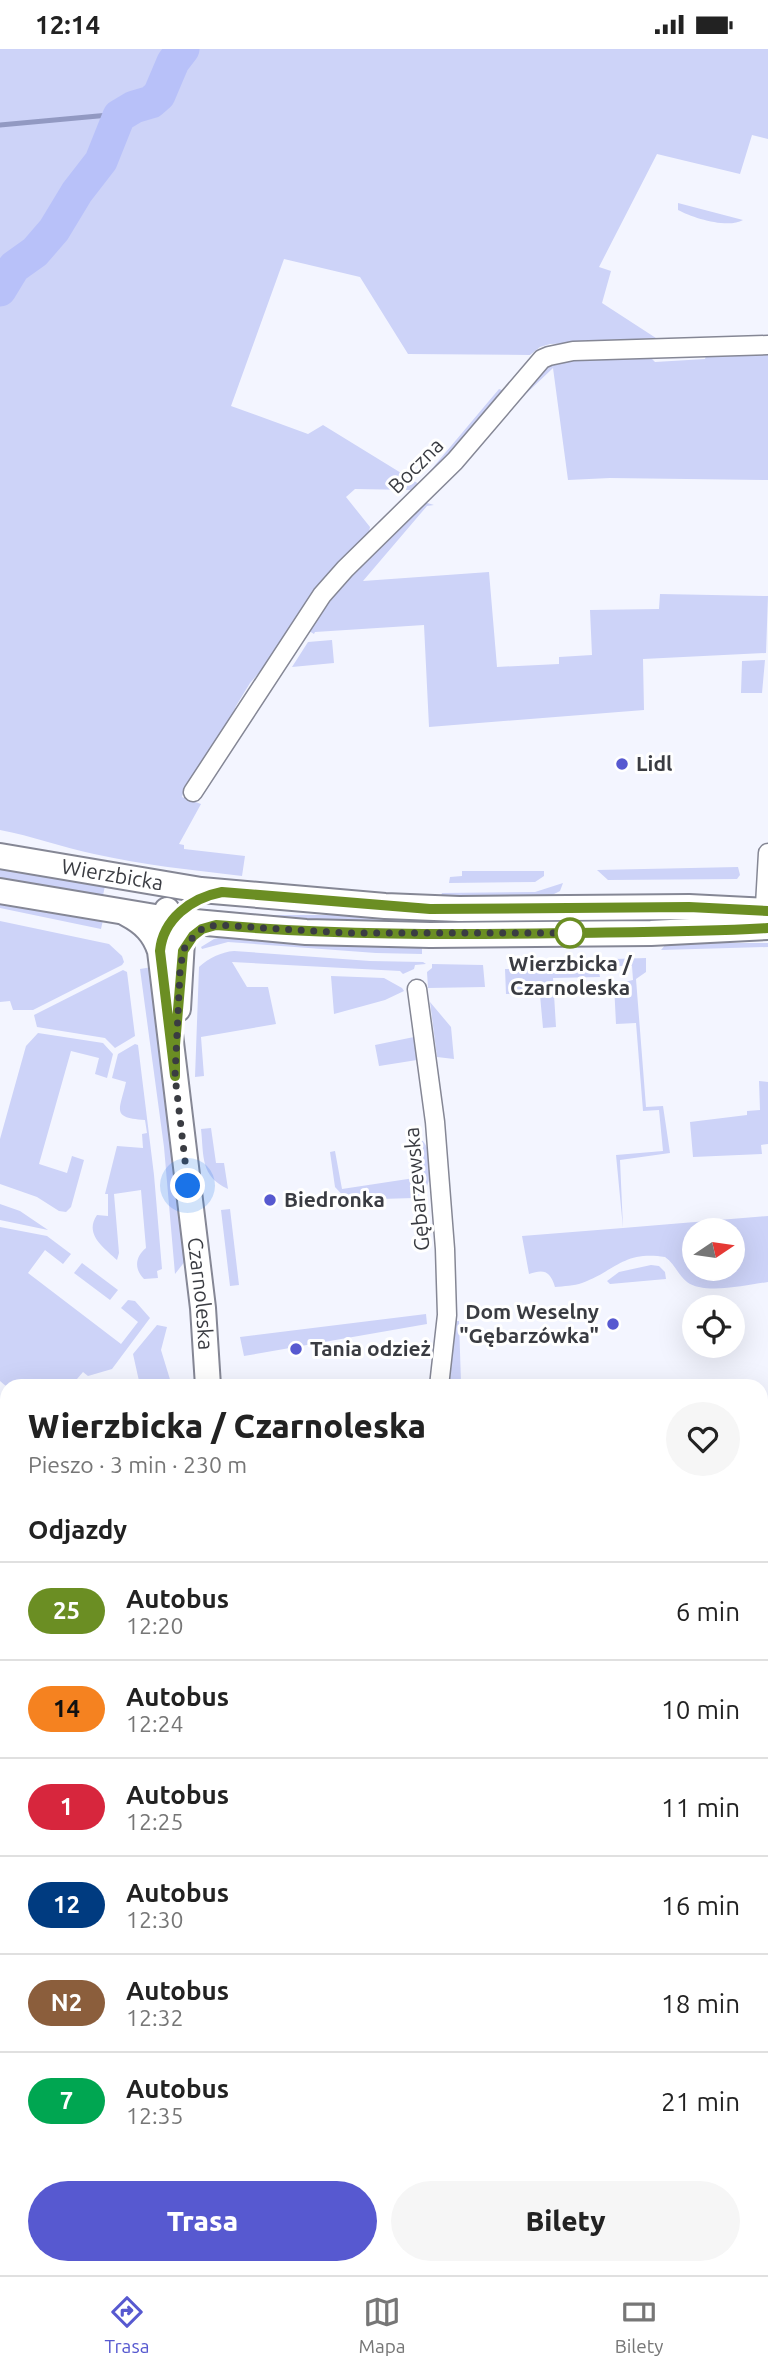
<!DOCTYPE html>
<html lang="pl">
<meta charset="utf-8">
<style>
:root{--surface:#fff;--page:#f6f6f6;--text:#222;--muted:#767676;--line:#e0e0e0;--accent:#5759d0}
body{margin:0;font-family:Ubuntu,sans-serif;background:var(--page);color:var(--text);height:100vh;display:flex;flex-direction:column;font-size:26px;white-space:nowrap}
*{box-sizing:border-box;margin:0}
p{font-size:23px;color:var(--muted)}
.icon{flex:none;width:38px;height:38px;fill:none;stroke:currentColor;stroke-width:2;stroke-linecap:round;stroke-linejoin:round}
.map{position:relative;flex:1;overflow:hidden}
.panel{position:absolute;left:0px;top:1330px;width:768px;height:896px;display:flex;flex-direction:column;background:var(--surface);border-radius:21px 21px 0 0;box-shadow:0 7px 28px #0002}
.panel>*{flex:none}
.badge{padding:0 14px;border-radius:23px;font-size:24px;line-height:46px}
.needle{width:46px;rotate:77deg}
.buttons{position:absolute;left:682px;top:1169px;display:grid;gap:14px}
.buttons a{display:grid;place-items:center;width:63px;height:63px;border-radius:50%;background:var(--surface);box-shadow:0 7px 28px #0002;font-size:35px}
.you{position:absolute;width:35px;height:35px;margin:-18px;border:5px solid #fff;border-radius:50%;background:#1a73e8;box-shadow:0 0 0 10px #1a73e833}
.map>.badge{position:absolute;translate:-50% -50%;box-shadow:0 0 0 4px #fff}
h2{padding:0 28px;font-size:26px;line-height:63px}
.round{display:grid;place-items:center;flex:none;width:74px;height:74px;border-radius:37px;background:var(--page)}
.summary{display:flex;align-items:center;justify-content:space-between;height:119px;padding:0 28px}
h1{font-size:33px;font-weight:800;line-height:52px}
.primary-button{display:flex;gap:14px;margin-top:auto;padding:14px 28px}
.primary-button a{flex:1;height:80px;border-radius:42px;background:var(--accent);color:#fff;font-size:28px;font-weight:800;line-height:80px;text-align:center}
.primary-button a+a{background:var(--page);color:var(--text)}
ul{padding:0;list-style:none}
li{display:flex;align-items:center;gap:21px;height:98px;padding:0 28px;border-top:2px solid var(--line)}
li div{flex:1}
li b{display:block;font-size:26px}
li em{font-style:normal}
li .badge{min-width:77px;font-weight:700;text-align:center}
.status{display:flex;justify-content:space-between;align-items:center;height:49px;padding:0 35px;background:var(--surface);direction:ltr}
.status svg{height:19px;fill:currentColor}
.tabs{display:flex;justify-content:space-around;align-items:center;height:98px;border-top:2px solid var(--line);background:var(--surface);font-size:19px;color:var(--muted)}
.tabs a{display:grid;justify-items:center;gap:4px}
.tabs .selected{color:var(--accent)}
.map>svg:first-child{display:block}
</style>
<div class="status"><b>12:14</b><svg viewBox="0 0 49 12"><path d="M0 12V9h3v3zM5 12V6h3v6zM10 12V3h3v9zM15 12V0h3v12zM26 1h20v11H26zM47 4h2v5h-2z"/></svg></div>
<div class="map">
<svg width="768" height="2226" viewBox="0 0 768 2226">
<rect width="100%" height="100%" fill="#f3f5ff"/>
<!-- green -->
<path fill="#cdd3f8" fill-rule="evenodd" d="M 0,0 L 768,0 L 768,90 L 752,86 L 740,125 L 657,105 L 599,218 L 611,222 L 602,254 L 659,291 L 550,295 L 540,298 L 530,306 L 408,305 L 360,228 L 284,210 L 231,357 L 308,385 L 323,376 L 419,435 L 499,340 L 505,342 L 424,437 L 412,441 L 355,440 L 346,448 L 370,478 L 369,483 L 345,508 L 280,600 L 250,634 L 236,657 L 229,673 L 185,738 L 182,748 L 201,755 L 179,795 L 184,796 L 184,800 L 245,807 L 242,827 C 192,821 143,816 94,805 C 62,798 32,787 0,781 Z
M 678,154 L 743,171 C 728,180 693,169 678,161 Z
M 768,302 L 768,431 L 610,429 L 568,431 L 553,319 L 510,360 L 548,316 L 581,308 L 651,309 L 655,313 L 705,310 L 707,304 Z
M 424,453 L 434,456 L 427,457 L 363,532 L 489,523 L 497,618 L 559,615 L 559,608 L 592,606 L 590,561 L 659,560 L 660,545 L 768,547 L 766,604 L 643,610 L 644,661 L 429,678 L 424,576 L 315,583 L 314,585 L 306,580 L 319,559 Z
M 332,591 L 334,614 L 292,618 L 308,593 Z
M 765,611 L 762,644 L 741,644 L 742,612 Z
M 0,818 L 105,837 L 102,851 L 0,833 Z
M 738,818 L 740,826 L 737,830 L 608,831 L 597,821 Z
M 462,822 L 544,822 L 544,827 L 535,833 L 449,834 L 450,828 L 462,827 Z
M 563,834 L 560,842 L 546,849 L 440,849 L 442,844 L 535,843 Z
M 0,853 L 103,871 L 101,880 L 0,859 Z
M 200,860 L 269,866 L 372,866 L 425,870 L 425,876 L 342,875 L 196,862 Z
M 0,872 L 109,895 L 122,907 L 124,913 L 122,916 L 33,961 L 13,961 L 10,952 L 0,953 Z
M 226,887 L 422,894 L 422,905 L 376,904 L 228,893 L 202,900 L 201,898 L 214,890 Z
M 674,894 L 768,894 L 768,898 L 661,901 L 666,895 Z
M 234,902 L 370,912 L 423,913 L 426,915 L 415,916 L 414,920 L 403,925 L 400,922 L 232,913 L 247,938 L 268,938 L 276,975 L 201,988 L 204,1027 L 195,1028 L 199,918 C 209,909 221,903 234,902 Z
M 646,909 L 646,923 L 636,930 L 646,1058 L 663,1057 L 670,1104 L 620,1111 L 623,1179 L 768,1167 L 768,1233 C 747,1236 704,1246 687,1233 C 678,1226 675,1215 665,1208 C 623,1202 617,1221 582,1234 C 574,1237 564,1237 555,1238 C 550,1222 544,1220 529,1225 L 522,1187 L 623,1179 L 616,1106 L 663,1102 L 659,1061 L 643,1062 L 636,974 L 616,975 L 614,935 L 633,931 L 632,917 L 614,917 L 614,910 ZM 733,1181 L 733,1220 L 695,1220 L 695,1181 Z
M 597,913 L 600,928 L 553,929 L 556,978 L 543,979 L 540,946 L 506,945 L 505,920 L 552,919 L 553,915 Z
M 432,915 L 483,916 L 485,938 L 428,939 L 427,923 L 432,919 Z
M 152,918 L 186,1211 L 175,1225 L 164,1098 L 140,920 Z
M 123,921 L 127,923 L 135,987 L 115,999 L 105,989 L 37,978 L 34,966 Z
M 331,927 L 384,929 L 402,939 L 404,942 L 385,951 L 334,965 Z
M 430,953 L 451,978 L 454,1010 L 437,1008 Z
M 38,984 L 103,994 L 113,1005 L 107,1029 L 95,1025 L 99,1009 L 71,1002 L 39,1115 L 67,1124 L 72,1107 L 84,1111 L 71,1158 L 66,1163 L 59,1162 L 37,1148 L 0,1135 L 0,1090 L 26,997 Z
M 414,988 L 417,1011 L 379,1017 L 375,996 Z
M 135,995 L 138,996 L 154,1126 L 162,1220 L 157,1222 L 158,1229 L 144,1230 C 134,1220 135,1208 146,1199 L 141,1141 L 114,1145 L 119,1204 L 117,1211 C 103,1198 84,1185 97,1166 L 108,1167 L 108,1145 L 105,1145 L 117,1097 L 143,1099 L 142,1085 L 147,1084 L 145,1071 C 110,1069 120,1061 126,1033 L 112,1029 L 118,1005 Z
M 759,1032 L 768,1033 L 768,1095 L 761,1096 L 762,1105 L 693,1108 L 690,1073 L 747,1066 L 747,1062 L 760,1061 Z
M 211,1079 L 216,1114 L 224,1114 L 228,1140 C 200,1127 204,1107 201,1080 Z
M 421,1090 C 435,1103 435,1143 414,1149 L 347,1151 L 335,1138 L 330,1103 L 335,1102 L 342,1140 L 421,1128 Z
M 0,1155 L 20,1162 L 48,1181 L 0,1171 Z
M 230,1160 L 239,1236 L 230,1237 L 221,1161 Z
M 0,1178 L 47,1187 L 71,1205 L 63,1215 L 45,1201 L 28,1224 L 121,1295 L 138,1273 L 121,1259 L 128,1251 L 135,1252 L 150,1269 L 112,1320 L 88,1327 L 83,1323 L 71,1337 L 27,1337 L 18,1331 L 13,1337 L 7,1338 L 0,1332 Z
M 82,1214 L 118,1241 L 110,1251 L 74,1224 Z
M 651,1216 L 659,1217 L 665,1223 L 666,1230 L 610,1235 L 607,1232 L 619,1223 Z
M 426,1265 L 427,1275 L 244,1307 L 240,1288 Z
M 456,1272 L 459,1272 L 461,1334 L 463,1337 L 449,1337 Z
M 157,1276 L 167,1278 L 161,1301 L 172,1337 L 162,1337 L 162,1333 L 139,1332 L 133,1305 Z
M 768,1375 L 768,1562 L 761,1563 L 761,1376 Z
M 0,1393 L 7,1399 L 7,1509 L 0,1492 Z
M 764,1657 C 767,1689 768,1726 764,1757 L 761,1759 L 761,1658 Z
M 768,1907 L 768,2095 L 761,2072 L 761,1914 L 764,1908 Z
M 761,2128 L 768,2135 L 768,2226 L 748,2226 L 748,2220 L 761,2219 Z
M 262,2219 L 393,2219 L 394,2226 L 262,2226 Z
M 410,2219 L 495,2219 L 495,2226 L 410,2226 Z"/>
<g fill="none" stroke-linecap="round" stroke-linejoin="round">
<!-- stream -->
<path stroke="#9299c2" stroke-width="5" d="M 0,76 L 109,66 L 119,67"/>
<!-- river -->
<path stroke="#b8c1f9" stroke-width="33" d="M 0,241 L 14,218 L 35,203 L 54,181 L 77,143 L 101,112 L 119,67 L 134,58 L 151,53 L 159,46 L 173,13 L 183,0"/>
<!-- street casing -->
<g stroke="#858795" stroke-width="21">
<path id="street" d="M 193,743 L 322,546 L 345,520 L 455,412 L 542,310 L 549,307 L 573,302 L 768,296
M 764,874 L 768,804
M 417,940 L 435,1073 L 445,1200 L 447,1266 L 439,1337
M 761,1589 L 768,1595
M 761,2116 L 768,2120
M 585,2219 L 588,2226
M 252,2226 L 252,2219
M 404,2226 L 404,2219
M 505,2226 L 505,2219"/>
</g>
<!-- secondary casing -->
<g stroke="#858795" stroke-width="28">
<g id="secondary">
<path id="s1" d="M 0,807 L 201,841 L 385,857 L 459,860 L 689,858 L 768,862"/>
<path d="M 0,842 L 173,871 L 306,883 L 430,886 L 651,884 L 768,878"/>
<path d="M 167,861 L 182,892 L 178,960"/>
<path id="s2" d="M 127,865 C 144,874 154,884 160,902 L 203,1259 L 208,1337"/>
<path d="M 7,2226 L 7,2040"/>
</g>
</g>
<!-- street -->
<use href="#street" stroke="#fff" stroke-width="18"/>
<!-- secondary -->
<use href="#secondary" stroke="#fff" stroke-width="24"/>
</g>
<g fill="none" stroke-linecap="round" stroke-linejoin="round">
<!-- line casing -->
<g stroke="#fff" stroke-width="16">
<path id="line" d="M 768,862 L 689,858 L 430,860 L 222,843 C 191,849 163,870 160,902 L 175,1027 L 175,996 L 183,902 L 193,887 L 202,880 L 216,876 C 333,886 449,886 566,884 C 634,883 701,883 768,879"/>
</g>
<!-- line -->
<use href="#line" stroke="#6b8e23" stroke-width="10"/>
<!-- walk -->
<path stroke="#3a3c42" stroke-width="7" stroke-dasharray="0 12.6" d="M 188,1137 L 175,1027 L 180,923 L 183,902 L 188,893 L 202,880 L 216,876 L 348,884 L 570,884"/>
</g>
<!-- markers -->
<g fill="#5759d0" stroke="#fff" stroke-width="2.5">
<circle cx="622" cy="715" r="7"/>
<circle cx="270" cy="1151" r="7"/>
<circle cx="613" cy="1275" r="7"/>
<circle cx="296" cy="1300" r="7"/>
</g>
<circle fill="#fff" stroke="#6b8e23" stroke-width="3.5" cx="570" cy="884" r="14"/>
<g text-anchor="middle" stroke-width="6" stroke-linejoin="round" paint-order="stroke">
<!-- street labels -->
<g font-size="21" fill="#3a3c42" stroke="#fff">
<text transform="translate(416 417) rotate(-45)" y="7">Boczna</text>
<text dy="7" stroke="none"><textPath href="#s1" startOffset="114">Wierzbicka</textPath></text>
<text transform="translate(417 1140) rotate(-95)" y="7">Gębarzewska</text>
<text dy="7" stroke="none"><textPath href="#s2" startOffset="396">Czarnoleska</textPath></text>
</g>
<!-- poi labels -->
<g font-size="21" font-weight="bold" fill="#3a3c42" stroke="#fff" text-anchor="start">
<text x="636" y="722">Lidl</text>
<text x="284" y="1158">Biedronka</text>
<text x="599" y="1270" text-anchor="end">Dom Weselny<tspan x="599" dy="24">"Gębarzówka"</tspan></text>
<text x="310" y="1307">Tania odzież</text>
</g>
<!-- stop labels -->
<g font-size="21" font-weight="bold" fill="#3a3c42" stroke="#fff">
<text x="570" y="922">Wierzbicka /<tspan x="570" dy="24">Czarnoleska</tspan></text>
</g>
</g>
</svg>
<div class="buttons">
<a><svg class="needle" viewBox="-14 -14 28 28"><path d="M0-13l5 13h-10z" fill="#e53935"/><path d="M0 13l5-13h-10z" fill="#767676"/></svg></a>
<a><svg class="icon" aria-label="locate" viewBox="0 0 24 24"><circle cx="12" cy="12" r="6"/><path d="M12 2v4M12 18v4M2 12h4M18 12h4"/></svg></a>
</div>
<div class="you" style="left:188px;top:1137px"></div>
<section class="panel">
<div class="summary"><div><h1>Wierzbicka / Czarnoleska</h1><p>Pieszo · 3 min · 230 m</p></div><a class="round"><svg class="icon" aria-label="heart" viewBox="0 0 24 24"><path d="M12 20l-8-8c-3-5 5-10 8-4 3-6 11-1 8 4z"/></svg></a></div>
<h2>Odjazdy</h2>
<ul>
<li><span class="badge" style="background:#6b8e23;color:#fff">25</span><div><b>Autobus</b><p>12:20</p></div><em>6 min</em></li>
<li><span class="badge" style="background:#f58220;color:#111">14</span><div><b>Autobus</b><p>12:24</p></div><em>10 min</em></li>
<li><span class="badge" style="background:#d7263d;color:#fff">1</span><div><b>Autobus</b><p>12:25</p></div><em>11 min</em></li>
<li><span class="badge" style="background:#003b80;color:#fff">12</span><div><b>Autobus</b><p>12:30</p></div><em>16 min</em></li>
<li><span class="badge" style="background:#8b5e3c;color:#fff">N2</span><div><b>Autobus</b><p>12:32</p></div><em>18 min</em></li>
<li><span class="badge" style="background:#00a651;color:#fff">7</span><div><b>Autobus</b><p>12:35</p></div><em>21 min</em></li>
</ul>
<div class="primary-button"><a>Trasa</a><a>Bilety</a></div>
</section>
</div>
<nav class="tabs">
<a class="selected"><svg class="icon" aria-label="directions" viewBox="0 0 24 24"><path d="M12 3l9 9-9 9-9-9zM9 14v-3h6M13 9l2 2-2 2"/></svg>Trasa</a>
<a><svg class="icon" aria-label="map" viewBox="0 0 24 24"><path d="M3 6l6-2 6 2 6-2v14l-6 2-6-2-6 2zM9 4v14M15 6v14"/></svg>Mapa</a>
<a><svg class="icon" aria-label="tickets" viewBox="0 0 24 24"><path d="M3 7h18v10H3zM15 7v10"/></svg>Bilety</a>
</nav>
